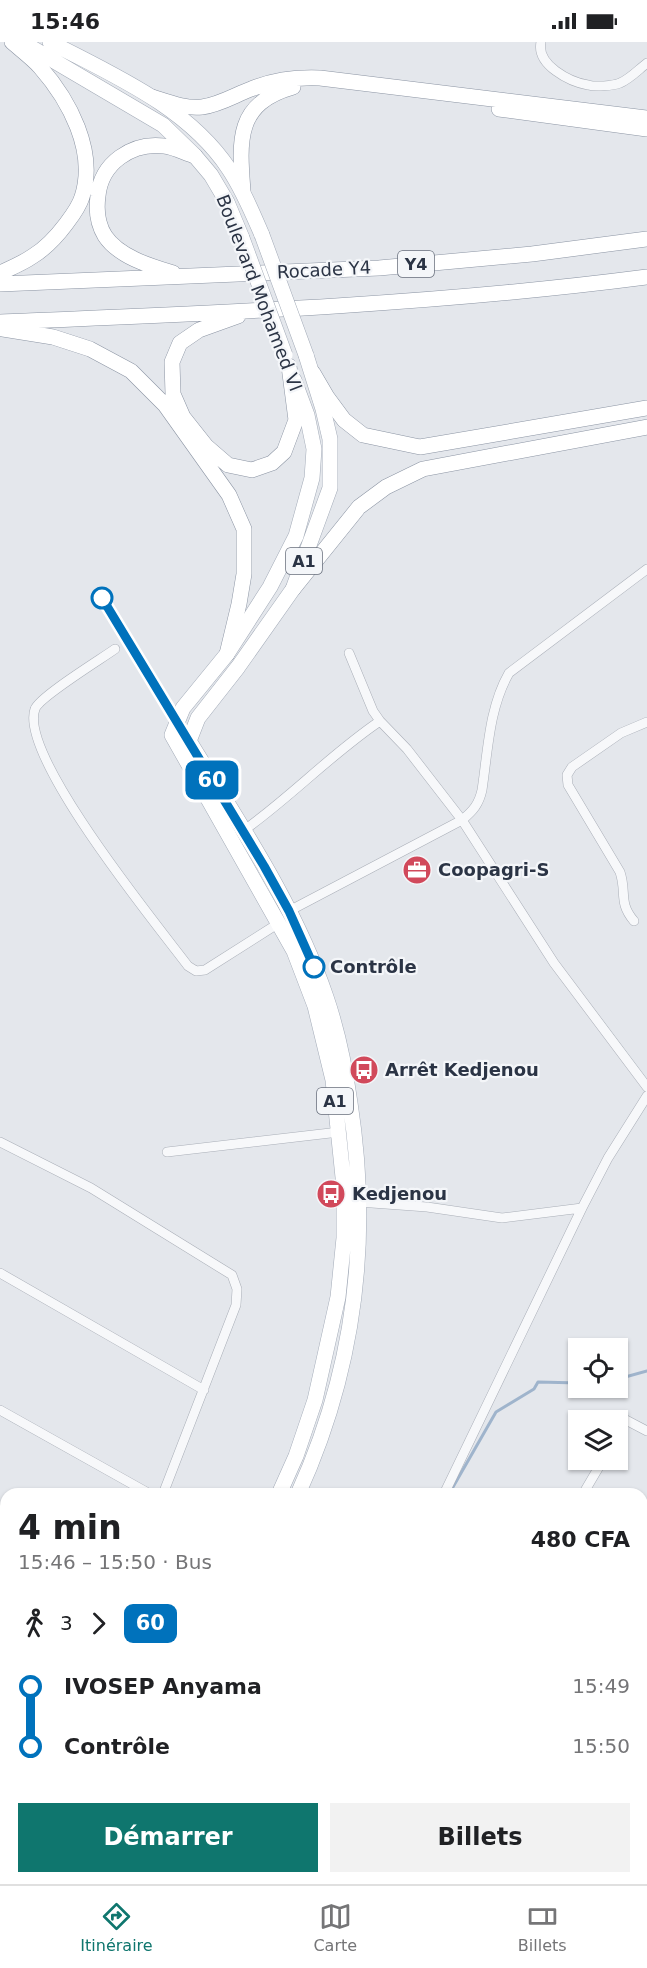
<!DOCTYPE html>
<html lang="fr">
<meta charset="utf-8">
<style>
:root{--surface:#fff;--page:#f2f2f2;--text:#202124;--muted:#757577;--line:#e0e0e0;--accent:#0f766e}
body{margin:0;font-family:"DejaVu Sans",sans-serif;background:var(--page);color:var(--text);height:100vh;display:flex;flex-direction:column;font-size:22px;white-space:nowrap}
*{box-sizing:border-box;margin:0}
p{font-size:20px;color:var(--muted)}
.icon{flex:none;width:33px;height:33px;fill:none;stroke:currentColor;stroke-width:2;stroke-linecap:round;stroke-linejoin:round}
.map{position:relative;flex:1;overflow:hidden}
.details{position:absolute;left:0px;top:1446px;width:648px;height:396px;display:flex;flex-direction:column;background:var(--surface);border-radius:18px 18px 0 0;box-shadow:0 2px 4px #0004}
.details>*{flex:none}
.badge{padding:0 12px;border-radius:9px;font-size:21px;line-height:39px}
.tools{position:absolute;left:568px;top:1296px;display:grid;gap:12px}
.tools a{display:grid;place-items:center;width:60px;height:60px;border-radius:0px;background:var(--surface);box-shadow:0 2px 4px #0004;font-size:30px}
.map>.badge{position:absolute;translate:-50% -50%;box-shadow:0 0 0 3px #fff}
.legs{display:flex;align-items:center;gap:9px;height:66px;padding:0 18px;font-size:20px}
.legs p{margin-inline-start:auto}
.head{display:flex;align-items:center;justify-content:space-between;height:102px;padding:0 18px}
h1{font-size:33px;font-weight:700;line-height:45px}
.primary-button{display:flex;gap:12px;margin-top:auto;padding:12px 18px}
.primary-button a{flex:1;height:69px;border-radius:0px;background:var(--accent);color:#fff;font-size:24px;font-weight:700;line-height:69px;text-align:center}
.primary-button a+a{background:var(--page);color:var(--text)}
ul{padding:0 18px;list-style:none}
li{display:flex;align-items:center;gap:21px;height:60px;font-size:22px}
li i{display:grid;place-items:center;width:9px;height:100%;margin:0 8px;background:currentColor}
li i::after{content:'';width:15px;height:15px;margin:-8px;border:4px solid;border-radius:50%;background:var(--surface)}
li p{margin-inline-start:auto}
li:first-child i{background:linear-gradient(#0000 50%,currentColor 0)}
li:last-child i{background:linear-gradient(currentColor 50%,#0000 0)}
.status{display:flex;justify-content:space-between;align-items:center;height:42px;padding:0 30px;background:var(--surface);direction:ltr}
.status svg{height:16px;fill:currentColor}
.tabs{display:flex;justify-content:space-around;align-items:center;height:84px;border-top:2px solid var(--line);background:var(--surface);font-size:16px;color:var(--muted)}
.tabs a{display:grid;justify-items:center;gap:3px}
.tabs .current{color:var(--accent)}
.map>svg:first-child{display:block}
</style>
<div class="status"><b>15:46</b><svg viewBox="0 0 49 12"><path d="M0 12V9h3v3zM5 12V6h3v6zM10 12V3h3v9zM15 12V0h3v12zM26 1h20v11H26zM47 4h2v5h-2z"/></svg></div>
<div class="map">
<svg width="647" height="1842" viewBox="0 0 647 1842">
<rect width="100%" height="100%" fill="#e4e7ec"/>
<g fill="none" stroke-linecap="round" stroke-linejoin="round">
<!-- stream -->
<path stroke="#9fb4cc" stroke-width="3" d="M 618,1337 L 647,1329
M 449,1452 L 496,1370 L 534,1347 L 538,1340 L 579,1341
M 352,1842 L 354,1836"/>
<!-- minor casing -->
<g stroke="#a9aeb7" stroke-width="10">
<path id="minor" d="M 541,0 C 536,23 570,40 588,43 C 595,45 613,44 620,41 C 630,37 639,27 647,21
M 115,607 C 101,617 39,655 35,667 C 18,713 157,883 188,924 L 196,929 L 205,928 L 279,881
M 380,679 L 407,707 L 462,778 L 554,921 L 647,1045
M 243,789 C 291,755 331,712 380,679 L 373,669 L 349,611
M 289,869 L 462,778 C 473,769 479,762 482,748 C 488,708 489,666 509,631 L 647,527
M 634,879 C 618,860 627,851 620,830 L 568,743 L 567,733 L 572,725 L 621,691 L 647,680
M 0,1100 L 91,1146 L 232,1233 L 237,1247 L 236,1263 L 163,1452
M 167,1110 L 339,1090
M 358,1160 L 427,1165 L 502,1176 L 582,1166 L 608,1116 L 647,1054
M 0,1231 L 204,1348
M 0,1368 L 150,1452
M 618,1391 L 626,1378 L 647,1389
M 444,1452 L 582,1166
M 583,1452 L 603,1418
M 642,1515 L 647,1518
M 0,1547 L 6,1550
M 642,1596 L 647,1587
M 642,1706 L 647,1709
M 642,1810 L 647,1811
M 330,1842 L 330,1836
M 402,1842 L 402,1836
M 523,1842 L 524,1836"/>
</g>
<!-- primary casing -->
<g stroke="#a3abb8" stroke-width="16">
<path id="primary" d="M 22,0 L 163,83 L 195,114 L 211,133 L 227,160 L 242,196
M 50,0 C 113,33 188,65 229,127 C 243,148 252,170 262,193
M 279,1452 L 296,1414 L 315,1358 L 338,1255 L 344,1196 L 344,1145 L 333,1038 L 315,964 L 294,909 L 172,693 L 183,666 L 227,612 L 270,545 L 296,494 L 312,436 L 314,407 L 307,373 L 294,338
M 298,1452 C 355,1327 371,1197 350,1061 C 345,1025 338,990 326,955 C 295,863 239,781 189,699 L 198,676 L 238,625 L 293,547 L 330,446 L 330,397 L 323,367 L 306,313
M 98,1842 L 100,1836
M 113,1842 L 115,1836"/>
</g>
<!-- trunk casing -->
<g stroke="#8b94a3" stroke-width="16">
<path id="trunk" d="M 152,55 C 168,60 186,67 202,65 C 219,63 235,53 251,47 C 273,38 296,35 320,36 L 647,76
M 499,67 L 647,87
M 243,149 C 239,98 236,61 293,45
M 0,231 C 11,226 23,221 33,214 C 46,206 57,194 66,182 C 72,174 79,165 82,155 C 97,109 69,58 40,25 C 32,16 21,8 12,0
M 173,231 C 150,224 119,215 105,194 C 97,181 96,168 98,154 C 101,121 132,100 164,104 C 174,105 185,111 195,114
M 0,242 L 379,226 L 532,212 L 647,197
M 238,274 L 199,288 L 180,301 L 172,320 L 173,352 L 183,375 L 206,404 L 228,423 L 252,428 L 272,421 L 284,410 L 296,378 L 289,324
M 0,280 C 216,271 432,263 647,235
M 3,287 L 53,295 L 90,307 L 131,329 L 165,363 L 229,453 L 244,487 L 244,532 L 239,562 L 227,612
M 313,331 L 327,355 L 344,378 L 363,393 L 420,405 L 647,366
M 293,547 L 359,465 L 386,445 L 423,427 L 647,385"/>
</g>
<!-- minor -->
<use href="#minor" stroke="#f7f8fa" stroke-width="9"/>
<!-- primary -->
<use href="#primary" stroke="#fff" stroke-width="15"/>
<!-- trunk -->
<use href="#trunk" stroke="#fff" stroke-width="15"/>
<!-- primary-bridge casing -->
<g stroke="#a3abb8" stroke-width="16" stroke-linecap="butt">
<path id="primary-bridge" d="M 262,193 L 306,313
M 242,196 L 285,313"/>
</g>
<!-- primary-bridge -->
<use href="#primary-bridge" stroke="#fff" stroke-width="15"/>
</g>
<g fill="none" stroke-linecap="round" stroke-linejoin="round">
<!-- line-1 casing -->
<g stroke="#fff" stroke-width="14">
<path id="line-1" d="M 102,556 L 264,824 L 289,869 L 314,925"/>
</g>
<!-- line-1 -->
<use href="#line-1" stroke="#0072bc" stroke-width="9"/>
</g>
<!-- icons -->
<defs>
<g id="office-disc" transform="scale(1.5)"><circle r="9.5" fill="#d1495b" stroke="#f4f6f9"/><path d="M-6-3h4V-5.5h4V-3h4V5H-6ZM-1-4.5V-3h2v-1.5ZM-6 0V1H6V0Z" fill="#fff"/></g>
<g id="bus-disc" transform="scale(1.5)"><circle r="9.5" fill="#d1495b" stroke="#f4f6f9"/><path d="M-5-6H5V4H4V6H2V4H-2V6H-4V4H-5ZM-3.5-4V0h7V-4ZM-3.5 1.2v1.5H-2V1.2ZM2 1.2v1.5H3.5V1.2Z" fill="#fff"/></g>
</defs>
<g fill-rule="evenodd">
<use href="#office-disc" x="417" y="828"/>
<use href="#bus-disc" x="364" y="1028"/>
<use href="#bus-disc" x="331" y="1152"/>
</g>
<!-- markers -->
<g fill="#fff" stroke="#0072bc" stroke-width="3">
<circle cx="102" cy="556" r="10"/>
<circle cx="314" cy="925" r="10"/>
</g>
<g text-anchor="middle" stroke-width="4.5" stroke-linejoin="round" paint-order="stroke">
<!-- shield labels -->
<g fill="#f4f6f9" stroke="#676e7b" stroke-width="1.5">
<rect x="398" y="209" width="36" height="26" rx="4.5"/>
<rect x="286" y="506" width="36" height="26" rx="4.5"/>
<rect x="317" y="1046" width="36" height="26" rx="4.5"/>
</g>
<g font-size="16" font-weight="bold" fill="#2b3445">
<text x="416" y="228">Y4</text>
<text x="304" y="525">A1</text>
<text x="335" y="1065">A1</text>
</g>
<!-- street labels -->
<g font-size="18" fill="#2b3445" stroke="#f4f6f9">
<text transform="translate(324 228) rotate(-3)" y="6">Rocade Y4</text>
<text transform="translate(259 251) rotate(69)" y="6">Boulevard Mohamed VI</text>
</g>
<!-- poi labels -->
<g font-size="18" font-weight="bold" fill="#2b3445" stroke="#f4f6f9" text-anchor="start">
<text x="438" y="834">Coopagri-S</text>
<text x="385" y="1034">Arrêt Kedjenou</text>
<text x="352" y="1158">Kedjenou</text>
</g>
<!-- stop labels -->
<g font-size="18" font-weight="bold" fill="#2b3445" stroke="#f4f6f9" text-anchor="start">
<text x="330" y="931">Contrôle</text>
</g>
</g>
</svg>
<div class="tools">
<a><svg class="icon" aria-label="locate" viewBox="0 0 24 24"><circle cx="12" cy="12" r="6"/><path d="M12 2v4M12 18v4M2 12h4M18 12h4"/></svg></a>
<a><svg class="icon" aria-label="layers" viewBox="0 0 24 24"><path d="M12 4l9 5-9 5-9-5zM3 14l9 5 9-5"/></svg></a>
</div>
<b class="badge" style="left:212px;top:738px;background:#0072bc;color:#fff">60</b>
<section class="details">
<div class="head"><div><h1>4 min</h1><p>15:46 – 15:50 · Bus</p></div><b>480 CFA</b></div>
<div class="legs"><svg class="icon" aria-label="walk" viewBox="0 0 24 24"><circle cx="13" cy="4" r="2"/><path d="M13 8l-2 6 4 7M11 14l-3 7M7 12l3-4h3l4 4"/></svg>3<svg class="icon" aria-label="forward" viewBox="0 0 24 24"><path d="M9 5l7 7-7 7"/></svg><b class="badge" style="background:#0072bc;color:#fff">60</b></div>
<ul>
<li><i style="color:#0072bc"></i><b>IVOSEP Anyama</b><p>15:49</p></li>
<li><i style="color:#0072bc"></i><b>Contrôle</b><p>15:50</p></li>
</ul>
<div class="primary-button"><a>Démarrer</a><a>Billets</a></div>
</section>
</div>
<nav class="tabs">
<a class="current"><svg class="icon" aria-label="directions" viewBox="0 0 24 24"><path d="M12 3l9 9-9 9-9-9zM9 14v-3h6M13 9l2 2-2 2"/></svg>Itinéraire</a>
<a><svg class="icon" aria-label="map" viewBox="0 0 24 24"><path d="M3 6l6-2 6 2 6-2v14l-6 2-6-2-6 2zM9 4v14M15 6v14"/></svg>Carte</a>
<a><svg class="icon" aria-label="tickets" viewBox="0 0 24 24"><path d="M3 7h18v10H3zM15 7v10"/></svg>Billets</a>
</nav>
